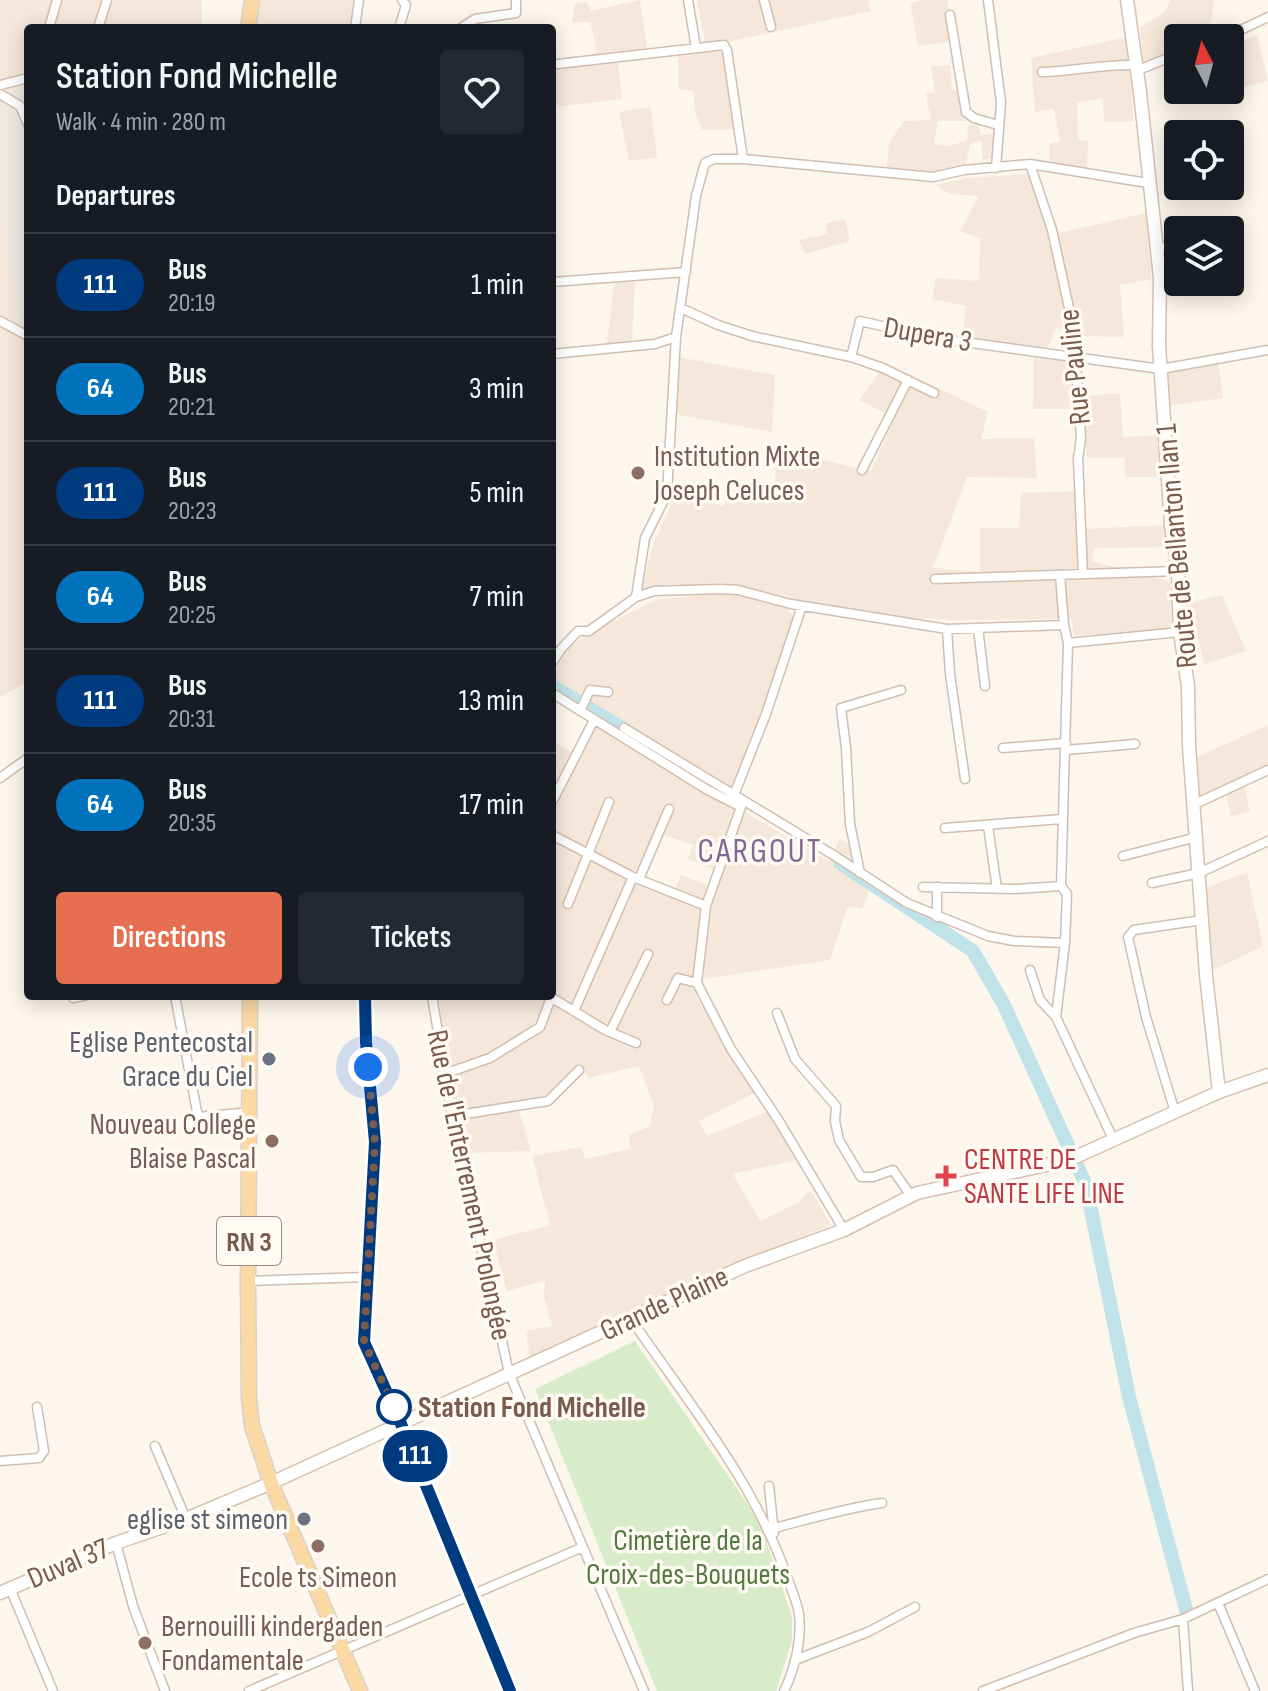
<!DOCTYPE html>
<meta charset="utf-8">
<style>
:root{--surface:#171b24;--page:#242831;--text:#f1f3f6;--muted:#9ea1a6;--line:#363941;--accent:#e76f51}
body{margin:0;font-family:"Sofia Sans Condensed",sans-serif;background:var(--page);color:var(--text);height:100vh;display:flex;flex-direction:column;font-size:30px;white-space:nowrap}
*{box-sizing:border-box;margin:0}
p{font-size:26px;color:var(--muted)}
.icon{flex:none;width:44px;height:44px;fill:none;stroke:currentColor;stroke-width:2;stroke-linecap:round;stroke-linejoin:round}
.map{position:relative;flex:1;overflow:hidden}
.side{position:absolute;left:24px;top:24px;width:532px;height:976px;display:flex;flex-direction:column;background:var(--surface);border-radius:8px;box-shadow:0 4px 20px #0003}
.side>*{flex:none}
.badge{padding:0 16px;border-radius:26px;font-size:28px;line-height:52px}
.needle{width:52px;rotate:354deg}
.buttons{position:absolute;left:1164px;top:24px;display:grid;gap:16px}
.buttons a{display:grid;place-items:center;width:80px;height:80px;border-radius:8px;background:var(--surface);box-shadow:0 4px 20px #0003;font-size:40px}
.you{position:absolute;width:40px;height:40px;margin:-20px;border:6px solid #fff;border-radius:50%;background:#1a73e8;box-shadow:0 0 0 12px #1a73e833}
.map>.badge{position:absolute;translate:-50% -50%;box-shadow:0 0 0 4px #fff}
h2{padding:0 32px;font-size:30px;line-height:72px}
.round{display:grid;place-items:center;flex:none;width:84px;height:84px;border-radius:8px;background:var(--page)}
.summary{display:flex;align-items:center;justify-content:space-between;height:136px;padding:0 32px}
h1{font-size:38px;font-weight:600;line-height:60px}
.button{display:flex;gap:16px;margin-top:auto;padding:16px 32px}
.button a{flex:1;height:92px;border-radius:8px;background:var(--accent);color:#fff;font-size:32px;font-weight:600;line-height:92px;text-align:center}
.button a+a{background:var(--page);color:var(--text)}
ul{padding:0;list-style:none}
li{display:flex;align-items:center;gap:24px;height:104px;padding:0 32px;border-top:2px solid var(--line)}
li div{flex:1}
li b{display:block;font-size:30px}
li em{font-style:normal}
li .badge{min-width:88px;font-weight:700;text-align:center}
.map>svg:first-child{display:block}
</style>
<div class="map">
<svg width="1268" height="1691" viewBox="0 0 1268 1691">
<rect width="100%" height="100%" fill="#fdf6ec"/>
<!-- residential -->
<path fill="#f5e8da" d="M 0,0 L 201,0 L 202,28 L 28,28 L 28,682 L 0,697 Z
M 256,0 L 353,0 L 350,28 L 252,28 Z
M 640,0 L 647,48 L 617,52 L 622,99 L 556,107 L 552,92 L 552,61 L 597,53 L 590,22 L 572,23 L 575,3 L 587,2 L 591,11 Z
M 697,0 L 868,0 L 870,11 L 727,42 L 705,42 Z
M 922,0 L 947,0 L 955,41 L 918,46 L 910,3 Z
M 1171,0 L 1214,0 L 1209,38 L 1178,38 L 1178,59 L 1144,71 L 1140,28 L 1165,11 Z
M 1257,35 L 1268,81 L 1244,87 L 1236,43 Z
M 1132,36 L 1137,93 L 1132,94 L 1133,121 L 1105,122 L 1102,98 L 1077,103 L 1078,140 L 1088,141 L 1087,176 L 1049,169 L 1050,143 L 1060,142 L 1054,109 L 1035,112 L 1031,58 Z
M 725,51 L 735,129 L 702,130 L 695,110 L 693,90 L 679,90 L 678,54 Z
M 950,65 L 952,90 L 966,89 L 970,121 L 938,121 L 934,144 L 950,146 L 967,140 L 968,125 L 978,124 L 981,135 L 1000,133 L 1002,157 L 983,160 L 981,140 L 970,144 L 964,173 L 933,181 L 886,177 L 889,143 L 904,121 L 931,120 L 926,94 L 935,92 L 931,66 Z
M 651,107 L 657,158 L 629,161 L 619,112 Z
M 1030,174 L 1050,235 L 1146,213 L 1151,279 L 1120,285 L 1124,337 L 1080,336 L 1056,328 L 1048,347 L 1037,348 L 963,338 L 966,306 L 932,299 L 936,278 L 979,281 L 980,238 L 960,231 L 979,196 L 950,194 L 935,185 L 967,178 Z
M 845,219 L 850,241 L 805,254 L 799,240 L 827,234 L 826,223 Z
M 635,280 L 632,343 L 607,344 L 614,281 Z
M 678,357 L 775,375 L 772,432 L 675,414 Z
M 1034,358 L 1075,362 L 1076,397 L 1120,393 L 1123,437 L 1164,435 L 1167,477 L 1125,477 L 1125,458 L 1087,458 L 1083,409 L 1033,409 Z
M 1218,362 L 1223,398 L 1167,406 L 1164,372 Z
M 881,370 L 905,382 L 917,378 L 988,412 L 981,439 L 1034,438 L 1037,478 L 967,477 L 933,568 L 980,572 L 980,528 L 1019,528 L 1021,493 L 1081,491 L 1084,529 L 1167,525 L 1169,547 L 1094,548 L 1092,561 L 1173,582 L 1177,629 L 1074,636 L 1072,619 L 951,620 L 883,616 L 803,602 L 788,596 L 721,583 L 656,592 L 640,600 L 652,547 L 670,507 L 671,492 L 724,506 L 729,486 L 768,502 L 775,481 L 776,449 L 871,471 L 895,418 L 859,400 Z
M 717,593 L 737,593 L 784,603 L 795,619 L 731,791 L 574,698 L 552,676 L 568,648 L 587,634 L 655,600 Z
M 1222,595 L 1246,651 L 1204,664 L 1196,628 L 1185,629 L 1180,605 Z
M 598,725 L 738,811 L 712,869 L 688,859 L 693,845 L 662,834 L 644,875 L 674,890 L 681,875 L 707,885 L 697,946 L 695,994 L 755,1093 L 699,1121 L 707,1136 L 769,1111 L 798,1160 L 733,1174 L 760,1221 L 801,1201 L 804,1195 L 811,1191 L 831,1225 L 741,1261 L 530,1359 L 526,1331 L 552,1326 L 544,1296 L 545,1281 L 507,1291 L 493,1240 L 550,1225 L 532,1156 L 581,1147 L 585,1159 L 630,1149 L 629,1135 L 649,1126 L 654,1106 L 639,1066 L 589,1078 L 578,1066 L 544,1097 L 517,1103 L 531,1151 L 464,1153 L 438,996 L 552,996 L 552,741 L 581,757 Z
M 1268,725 L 1268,765 L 1242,777 L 1250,812 L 1231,816 L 1224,786 L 1196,798 L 1192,759 Z
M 745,812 L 829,861 L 840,839 L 858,849 L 847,874 L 869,890 L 862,909 L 848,906 L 830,960 L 704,979 L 704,949 L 718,875 Z
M 1247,872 L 1263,946 L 1207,973 L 1201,890 Z"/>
<!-- industrial -->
<path fill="#efe9e4" d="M 28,88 L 28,323 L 21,323 L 0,209 L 0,93 Z"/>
<!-- green -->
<path fill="#d8ecc9" d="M 635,1341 L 760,1522 L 792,1617 L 792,1641 L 776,1691 L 657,1691 L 535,1389 Z"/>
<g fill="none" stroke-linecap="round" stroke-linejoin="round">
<!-- river -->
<path stroke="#bfe3e8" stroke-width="14" d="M 552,686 L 635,736
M 840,863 L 973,951 L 1004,1005 L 1086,1185 L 1129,1397 L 1187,1613"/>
<!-- street casing -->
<g stroke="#d1beb0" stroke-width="11">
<path id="street" d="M 688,0 L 696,48
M 764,0 L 771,27
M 988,0 L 1001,103 L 996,168
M 950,15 L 966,112 L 974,118 L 998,125
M 49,28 L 57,0
M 98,28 L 107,0
M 355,28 L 359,0
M 399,28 L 406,5 L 402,0
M 461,28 L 475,19 L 516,13 L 516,0
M 1224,38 L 1268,17
M 558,64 L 724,45 L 727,50 L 743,159
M 1136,71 L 1178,54
M 1042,72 C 1074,71 1104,64 1135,65
M 0,85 L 28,78
M 0,94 L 20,106 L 28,124
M 1030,164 L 1052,230 L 1074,331 L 1081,438 L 1078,459 L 1083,574
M 1156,249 L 1178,244
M 552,282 L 686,272
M 681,308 L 718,325 L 752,336 L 851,357 L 860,321 L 935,338 L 1161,369 L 1268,350
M 0,321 L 28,336
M 552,354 L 655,344 L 676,337
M 851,357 L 883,368 L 934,393
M 862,470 L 908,380
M 1060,575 L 1064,625
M 935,579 L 1178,571
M 636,597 L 645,538 L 667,494 L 676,337 L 696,196 L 705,163 L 714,159 L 743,159 L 933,177 L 964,170 L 1030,164 L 1148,183
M 978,628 L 985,686
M 947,629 L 950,674 L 965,779
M 1068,643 L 1061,886 L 1067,894 L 1065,943 L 1056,1017 L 1113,1139
M 552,663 L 561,649 L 578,631 L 589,631 L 636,597 L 654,591 L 721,589 L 738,590 L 791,604 L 947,629 L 1064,625 L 1068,643 L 1180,632
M 552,693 L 706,789 L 741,807 L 706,906 L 697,983 L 731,1049 L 779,1121 L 844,1230
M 580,711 L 590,690 L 608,692
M 624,728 L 835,856 L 907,903 L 988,936 L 1014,941 L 1065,943
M 1003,748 L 1066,743
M 1066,750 L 1135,744
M 0,778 L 28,758
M 732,800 L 766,714 L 802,606
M 552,802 L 594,720
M 1195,804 L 1268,770
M 988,826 L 997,889
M 945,828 L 1062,819
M 552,835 L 633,877 L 706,906
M 1123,856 L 1197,837
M 860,873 L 850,824 L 846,748 L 841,708 L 901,690
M 639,879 L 669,809
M 1152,883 L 1199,873 L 1268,841
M 923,887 L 1015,889 L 1061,886
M 937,887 L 937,917
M 568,904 L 609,802
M 1030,970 L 1040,1000 L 1056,1017
M 175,996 L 198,1117 L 250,1112
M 365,996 L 366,1042 L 375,1142 L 364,1342 L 401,1424 L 510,1691
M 432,996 L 452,1116 L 509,1373 L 644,1691
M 549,996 L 605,1030 L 636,1043
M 73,998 L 84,996
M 667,1000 L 678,978 L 697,983
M 574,1011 L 633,877
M 777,1013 L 795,1059 L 836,1106 L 835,1121 L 839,1140 L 861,1177 L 873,1177 L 893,1170 L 911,1196
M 610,1032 L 648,954
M 444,1074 L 490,1058 L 540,1027 L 551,998
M 1175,1112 L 1146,1017 L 1128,937 L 1134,930 L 1202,920
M 452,1116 L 548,1101 L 579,1070
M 248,1281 L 366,1277
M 631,1319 C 687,1401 753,1480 786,1574 C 790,1587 797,1600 799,1614 C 802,1639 795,1669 784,1691
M 155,1446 L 186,1519
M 0,1461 L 39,1458 L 44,1451 L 37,1407
M 769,1486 L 774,1533
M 774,1528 C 810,1519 845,1508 882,1503
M 116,1543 L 133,1606 L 165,1691
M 10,1588 L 53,1691
M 1218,1603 L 1255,1691
M 1183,1619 L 1188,1691
M 795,1660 L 868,1632 L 915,1607
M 249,1691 L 583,1547
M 983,1691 L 1134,1633 L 1183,1619 L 1268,1579"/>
</g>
<!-- secondary casing -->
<g stroke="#d6c0b0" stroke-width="15">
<path id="secondary" d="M 1127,0 L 1140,92 L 1160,278 L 1159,345 L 1171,525 L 1178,571 L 1180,632 L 1188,686 L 1189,746 L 1206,975 L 1219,1092
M 0,1593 L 116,1543 L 186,1519 L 271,1483 L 745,1266 L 844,1230 L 917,1193 L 1069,1160 L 1219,1092 L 1268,1075"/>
</g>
<!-- primary casing -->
<g stroke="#dad1cd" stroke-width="17">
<path id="primary" d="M 248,28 L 252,0
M 250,996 L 248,1281 L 249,1398 L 252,1426 L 271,1483 L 360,1691"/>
</g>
<!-- street -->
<use href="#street" stroke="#fff" stroke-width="8"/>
<!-- secondary -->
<use href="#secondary" stroke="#fff" stroke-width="12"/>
<!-- primary -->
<use href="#primary" stroke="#fbd9a5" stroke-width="14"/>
</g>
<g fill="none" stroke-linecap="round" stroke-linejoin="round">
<!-- line casing -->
<g stroke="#fff" stroke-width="18">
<path id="line" d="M 365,996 L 366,1042 L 375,1142 L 364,1342 L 401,1424 L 510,1691"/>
</g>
<!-- line -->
<use href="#line" stroke="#003b80" stroke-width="12"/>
<!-- walk -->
<path stroke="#7a5c4d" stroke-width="8" stroke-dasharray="0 14.4" d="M 368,1067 L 375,1142 L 364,1342 L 394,1407"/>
</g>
<!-- markers -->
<g fill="#8d6e63" stroke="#fffaf3" stroke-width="3">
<circle cx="638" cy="473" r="8"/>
<circle cx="272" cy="1141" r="8"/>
<circle cx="318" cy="1546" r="8"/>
<circle cx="145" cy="1643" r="8"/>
</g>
<g fill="#6b7280" stroke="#fffaf3" stroke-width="3">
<circle cx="269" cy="1059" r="8"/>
<circle cx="304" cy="1519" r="8"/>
</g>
<path fill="#e0444e" stroke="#fffaf3" stroke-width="3" d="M942 1164h8v8h8v8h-8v8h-8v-8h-8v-8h8z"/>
<circle fill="#fff" stroke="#003b80" stroke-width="4" cx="394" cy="1407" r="16"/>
<g text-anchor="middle" stroke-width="7" stroke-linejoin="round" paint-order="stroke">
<!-- shield labels -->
<rect fill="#fffaf3" stroke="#a28b7f" stroke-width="2" x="217" y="1217" width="64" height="48" rx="6"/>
<g font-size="28" font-weight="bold" fill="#7a5c4d">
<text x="249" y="1251">RN 3</text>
</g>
<!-- street labels -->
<g font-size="30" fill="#7a5c4d" stroke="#fffaf3">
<text transform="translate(928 334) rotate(10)" y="10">Dupera 3</text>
<text transform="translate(1074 367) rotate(-96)" y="10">Rue Pauline</text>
<text transform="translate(1176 546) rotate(-95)" y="10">Route de Bellanton Ilan 1</text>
<text transform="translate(470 1185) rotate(78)" y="10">Rue de l'Enterrement Prolongée</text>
<text transform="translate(664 1303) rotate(-25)" y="10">Grande Plaine</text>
<text transform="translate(68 1563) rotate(-23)" y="10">Duval 37</text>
</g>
<!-- education labels -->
<g font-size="30" fill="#785e54" stroke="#fffaf3" text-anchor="start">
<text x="654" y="466">Institution Mixte<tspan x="654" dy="34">Joseph Celuces</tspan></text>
<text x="256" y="1134" text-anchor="end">Nouveau College<tspan x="256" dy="34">Blaise Pascal</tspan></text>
<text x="318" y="1587" text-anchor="middle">Ecole ts Simeon</text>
<text x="161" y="1636">Bernouilli kindergaden<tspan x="161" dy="34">Fondamentale</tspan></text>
</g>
<!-- worship labels -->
<g font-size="30" fill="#5b616d" stroke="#fffaf3" text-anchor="end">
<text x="253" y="1052">Eglise Pentecostal<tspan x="253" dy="34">Grace du Ciel</tspan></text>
<text x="288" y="1529">eglise st simeon</text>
</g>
<!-- health labels -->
<g font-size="30" fill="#be3a42" stroke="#fffaf3" text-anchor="start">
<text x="964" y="1169">CENTRE DE<tspan x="964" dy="34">SANTE LIFE LINE</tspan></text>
</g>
<!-- stop labels -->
<g font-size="30" font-weight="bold" fill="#7a5c4d" stroke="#fffaf3" text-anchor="start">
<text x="418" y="1417">Station Fond Michelle</text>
</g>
<!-- park labels -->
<g font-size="30" fill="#537a41" stroke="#fffaf3">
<text x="688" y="1550">Cimetière de la<tspan x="688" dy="34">Croix-des-Bouquets</tspan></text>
</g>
<!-- quarter labels -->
<g font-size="34" letter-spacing="2" fill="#846695" stroke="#fffaf3">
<text x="760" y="862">CARGOUT</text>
</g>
</g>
</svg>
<div class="buttons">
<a><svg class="needle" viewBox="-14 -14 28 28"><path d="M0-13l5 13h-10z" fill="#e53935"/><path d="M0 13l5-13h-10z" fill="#9ea1a6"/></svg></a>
<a><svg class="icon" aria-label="locate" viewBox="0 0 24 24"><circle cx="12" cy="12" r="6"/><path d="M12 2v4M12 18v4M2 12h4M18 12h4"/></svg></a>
<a><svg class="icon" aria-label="layers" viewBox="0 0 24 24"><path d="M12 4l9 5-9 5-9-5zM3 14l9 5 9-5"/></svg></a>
</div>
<div class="you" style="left:368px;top:1067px"></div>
<b class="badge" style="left:415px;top:1456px;background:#003b80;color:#fff">111</b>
<section class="side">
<div class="summary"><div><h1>Station Fond Michelle</h1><p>Walk · 4 min · 280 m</p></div><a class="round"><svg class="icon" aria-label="heart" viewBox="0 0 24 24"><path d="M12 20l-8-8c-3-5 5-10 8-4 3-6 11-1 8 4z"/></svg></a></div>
<h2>Departures</h2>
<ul>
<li><span class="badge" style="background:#003b80;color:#fff">111</span><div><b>Bus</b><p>20:19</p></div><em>1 min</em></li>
<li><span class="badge" style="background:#0072bc;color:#fff">64</span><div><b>Bus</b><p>20:21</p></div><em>3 min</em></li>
<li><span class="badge" style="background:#003b80;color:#fff">111</span><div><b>Bus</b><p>20:23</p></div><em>5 min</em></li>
<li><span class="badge" style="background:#0072bc;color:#fff">64</span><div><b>Bus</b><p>20:25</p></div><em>7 min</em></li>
<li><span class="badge" style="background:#003b80;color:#fff">111</span><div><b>Bus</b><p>20:31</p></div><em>13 min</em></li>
<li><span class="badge" style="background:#0072bc;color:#fff">64</span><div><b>Bus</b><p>20:35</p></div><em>17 min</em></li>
</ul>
<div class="button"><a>Directions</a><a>Tickets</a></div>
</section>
</div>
